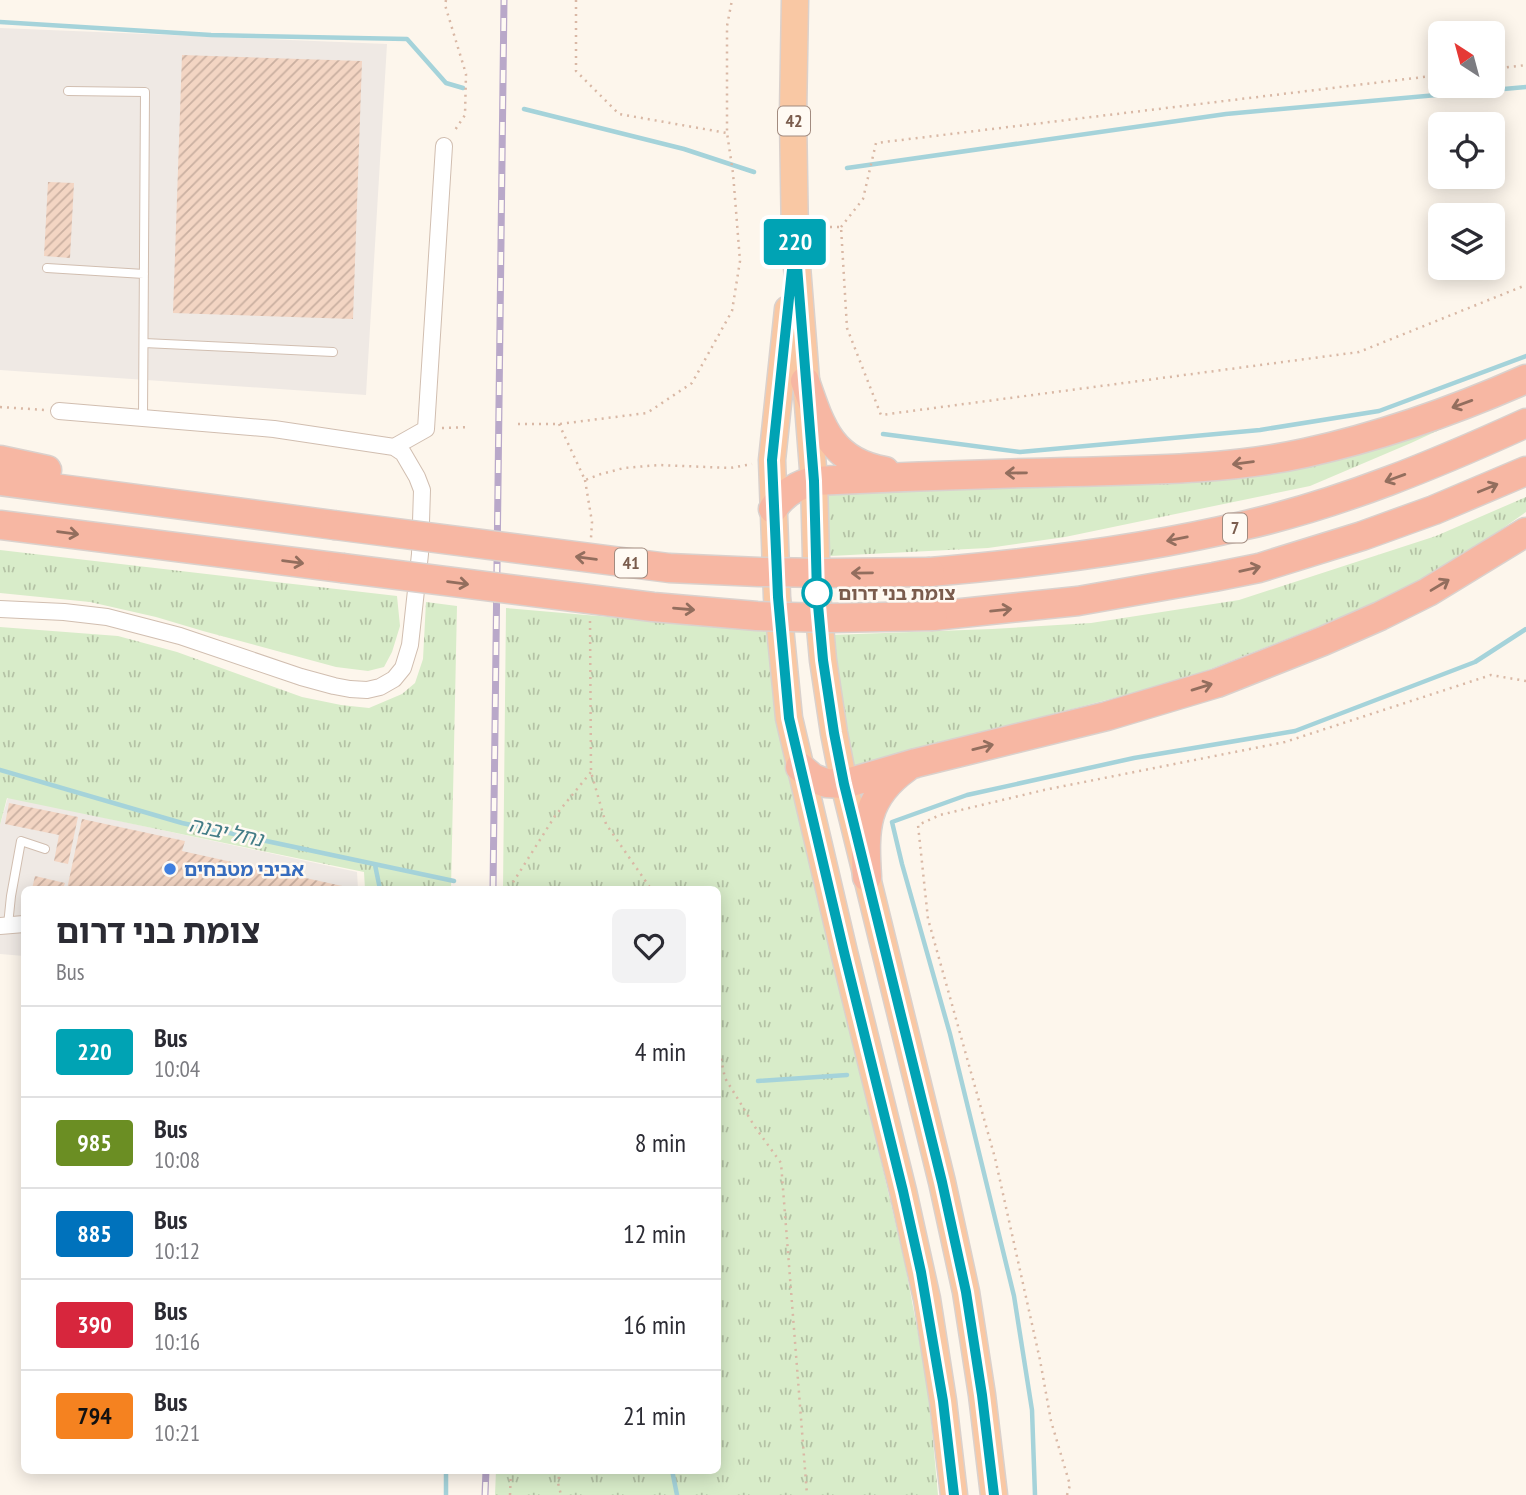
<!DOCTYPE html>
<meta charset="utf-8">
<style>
:root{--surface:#fff;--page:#f2f2f3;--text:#2b2b33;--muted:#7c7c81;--line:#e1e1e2}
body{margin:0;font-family:"PT Sans Narrow","Noto Sans Hebrew",sans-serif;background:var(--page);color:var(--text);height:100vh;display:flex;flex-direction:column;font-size:26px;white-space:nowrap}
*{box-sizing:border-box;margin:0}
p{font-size:23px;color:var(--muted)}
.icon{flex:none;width:38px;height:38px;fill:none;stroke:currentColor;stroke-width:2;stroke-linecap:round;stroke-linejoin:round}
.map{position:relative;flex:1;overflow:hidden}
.panel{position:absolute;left:21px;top:886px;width:700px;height:588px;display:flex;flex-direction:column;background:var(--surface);border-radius:10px;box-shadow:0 4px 18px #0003}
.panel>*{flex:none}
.badge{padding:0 14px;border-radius:5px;font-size:24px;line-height:46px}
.needle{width:46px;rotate:324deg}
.controls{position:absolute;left:1428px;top:21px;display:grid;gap:14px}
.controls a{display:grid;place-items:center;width:77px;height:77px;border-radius:10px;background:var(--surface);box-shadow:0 4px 18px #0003;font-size:35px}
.map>.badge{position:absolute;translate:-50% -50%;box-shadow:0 0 0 4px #fff}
.round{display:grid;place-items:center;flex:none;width:74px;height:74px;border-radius:10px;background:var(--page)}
.summary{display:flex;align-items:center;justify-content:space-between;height:119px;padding:0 35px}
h1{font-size:33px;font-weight:700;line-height:52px}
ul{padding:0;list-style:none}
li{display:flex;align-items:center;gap:21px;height:91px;padding:0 35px;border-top:2px solid var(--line)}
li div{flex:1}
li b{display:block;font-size:26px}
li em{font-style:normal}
li .badge{min-width:77px;font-weight:700;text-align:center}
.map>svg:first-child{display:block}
</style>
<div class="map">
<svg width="1526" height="1495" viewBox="0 0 1526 1495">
<defs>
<pattern id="grass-tufts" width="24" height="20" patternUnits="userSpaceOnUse" patternTransform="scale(1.75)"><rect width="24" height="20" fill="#d8ecc9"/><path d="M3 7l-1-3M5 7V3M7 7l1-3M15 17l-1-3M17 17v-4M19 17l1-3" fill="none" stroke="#b4c2a5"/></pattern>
<pattern id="building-hatch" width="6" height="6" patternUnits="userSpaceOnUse" patternTransform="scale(1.75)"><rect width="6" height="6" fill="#f3d5c3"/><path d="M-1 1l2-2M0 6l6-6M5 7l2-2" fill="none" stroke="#cab0a1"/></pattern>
</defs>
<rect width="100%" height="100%" fill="#fdf6ec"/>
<!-- industrial -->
<path fill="#efe9e4" d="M 0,28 L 387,44 L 366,395 L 0,370 Z
M 8,797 L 357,872 L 358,889 L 24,889 L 24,956 L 0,954 L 0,825 Z"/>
<!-- grass -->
<path fill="url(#grass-tufts)" d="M 1526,390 L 1411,443 L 1310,486 L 1065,537 L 988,548 L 830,556 L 821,491 L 1239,478 Z
M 1526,497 L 1526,512 L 1462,557 L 1401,594 L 1180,681 L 948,741 L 853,769 L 831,635 L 992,629 L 1091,623 L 1239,600 L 1436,536 Z
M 0,550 L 397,596 L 400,626 L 392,652 L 384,667 L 368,671 L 336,667 L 203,631 L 156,617 L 90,602 L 0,593 Z
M 426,602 L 457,606 L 451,889 L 365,889 L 364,872 L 7,798 L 0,825 L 0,627 L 118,636 L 177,652 L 302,697 L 341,705 L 369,708 L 402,694 L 415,683 L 423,659 Z
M 506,608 L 772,631 L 813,868 L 905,1264 L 928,1386 L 938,1495 L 495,1495 L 496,1470 L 718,1470 L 718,889 L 503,889 Z"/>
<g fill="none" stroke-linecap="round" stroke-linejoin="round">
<!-- stream -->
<path stroke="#a5d3da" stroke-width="4.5" d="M 0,22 L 211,35 L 407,39 L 446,83 L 463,88
M 524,109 L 684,149 L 754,172
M 847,168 L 1226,114 L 1526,87
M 883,434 L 1020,452 L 1260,430 L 1379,411 L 1526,356
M 0,770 L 182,823 L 454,881
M 375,865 L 380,889
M 758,1081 L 847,1075
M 672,1470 L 677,1495
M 446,1495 L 446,1470
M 1035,1495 L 1032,1410 L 1014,1296 L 950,1034 L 902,864 L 892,822 L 967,795 L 1134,758 L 1295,731 L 1475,662 L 1526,629"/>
</g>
<!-- building -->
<path fill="url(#building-hatch)" d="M 182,55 L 362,61 L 353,319 L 173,313 Z
M 48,182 L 74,183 L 70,258 L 44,256 Z
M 9,803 L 78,817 L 68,864 L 54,861 L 59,835 L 5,824 Z
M 82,819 L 185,841 L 182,851 L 356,889 L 67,889 Z
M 35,876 L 65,883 L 63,889 L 32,889 Z"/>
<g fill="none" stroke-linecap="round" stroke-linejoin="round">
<!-- service casing -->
<g stroke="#d1beb0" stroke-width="10">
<path id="service" d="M 68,91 L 145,92 L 143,418
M 47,268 L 144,274
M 144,343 L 333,352
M 8,925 L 11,896 L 21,841 L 45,849"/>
</g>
<!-- minor casing -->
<g stroke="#d1beb0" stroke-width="18">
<path id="minor" d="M 394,447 L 426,429 L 444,146
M 0,609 L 64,612 L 107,617 L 180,636 L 301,677 L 334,686 L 350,689 L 367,690 L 380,687 L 394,679 L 403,668 L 410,645 L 420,554 L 422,490 L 417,477 L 403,453 L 394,447 L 274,429 L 59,411
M 0,926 L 24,924"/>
</g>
<!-- trunk casing -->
<g stroke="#dad1cd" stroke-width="29">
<path id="trunk" d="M 795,0 L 793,115 L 795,241 L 814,481 L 817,594 L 823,660 L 834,733 L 844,784 L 942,1182 L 966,1292 L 982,1395 L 994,1495
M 788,309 L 772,460 L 777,597 L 789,718 L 844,952 L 903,1191 L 927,1299 L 943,1401 L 954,1495"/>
</g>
<!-- motorway casing -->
<g stroke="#dad1cd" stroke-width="31">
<path id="motorway" d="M 805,381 C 821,428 832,462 885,471
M 0,460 L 47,470
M 0,481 L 334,525
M 773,509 C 783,494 796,485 814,481 C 898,477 983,474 1068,472 C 1147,470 1228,470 1305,453 C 1378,437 1458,409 1526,379
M 0,525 L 342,568
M 930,572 C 1036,563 1142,550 1246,525 C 1342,503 1436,464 1526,423
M 933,616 L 1078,601 L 1214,577 L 1259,568 L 1362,536 L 1434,510 L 1526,471
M 800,767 L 813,778 L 826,783 L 844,784 L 916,763 L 1107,716 L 1217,683 L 1323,641 L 1380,616 L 1428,592 L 1526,532
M 867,877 C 864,829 864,798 906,768"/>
</g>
<!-- path -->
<path stroke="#d9b8a5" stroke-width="2.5" stroke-dasharray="2 5" stroke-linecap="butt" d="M 446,0 L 445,5 L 466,74 L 465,115 L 453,133
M 576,0 L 576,71 L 619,114 L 727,133
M 1493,69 L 1526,65
M 816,227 L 841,227 L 847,328 L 881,415 L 1359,352 L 1526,285
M 841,227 L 863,199 L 876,143 L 1440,75
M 0,407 L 45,410
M 518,424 L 559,424 L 647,413 L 692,383 L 732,311 L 740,261 L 733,173 L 727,133 L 727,26 L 732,0
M 559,424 L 585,480 L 601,474 L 624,468 L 659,465 L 730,468 L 752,464
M 442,428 L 470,427
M 585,480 L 592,522 L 591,538
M 590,621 L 591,772 L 606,824 L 651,889
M 513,889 L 512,884 L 555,816 L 591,772
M 718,1045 L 725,1078 L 755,1127 L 781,1163 L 807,1495
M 560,1470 L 558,1483 L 561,1495
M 510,1495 L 511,1470
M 1067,1495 L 1070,1485 L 1051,1421 L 1040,1360 L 995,1158 L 928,919 L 918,825 L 940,815 L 1044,790 L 1285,742 L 1491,675 L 1526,681"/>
<!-- service -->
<use href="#service" stroke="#fff" stroke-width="8"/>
<!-- minor -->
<use href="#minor" stroke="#fff" stroke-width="16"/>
<!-- trunk -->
<use href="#trunk" stroke="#f9c8a4" stroke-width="26"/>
<!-- motorway -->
<use href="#motorway" stroke="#f7b7a3" stroke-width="28"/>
<!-- rail casing -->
<g stroke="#b9a8c9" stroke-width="7">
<path id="rail" d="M 493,889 L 504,0
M 485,1495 L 486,1470"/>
</g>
<!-- rail -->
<use href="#rail" stroke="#fffaf3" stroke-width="4.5" stroke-dasharray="13" stroke-linecap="butt"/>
<!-- motorway-bridge casing -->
<g stroke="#dad1cd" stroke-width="31" stroke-linecap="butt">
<path id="motorway-bridge" d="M 334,525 L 669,568 L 759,572 L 827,573 L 930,572
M 342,568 L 653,607 L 757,616 L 828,618 L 933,616"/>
</g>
<!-- motorway-bridge -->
<use href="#motorway-bridge" stroke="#f7b7a3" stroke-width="28"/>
</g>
<!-- one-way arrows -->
<defs><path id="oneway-shaft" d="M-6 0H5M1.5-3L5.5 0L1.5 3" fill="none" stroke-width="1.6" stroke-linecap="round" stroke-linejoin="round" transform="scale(1.75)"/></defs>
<g stroke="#936e5e">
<use href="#oneway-shaft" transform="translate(1462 404) rotate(160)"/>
<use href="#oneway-shaft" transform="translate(1243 463) rotate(173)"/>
<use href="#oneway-shaft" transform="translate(1016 473) rotate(179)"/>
<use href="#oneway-shaft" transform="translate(1395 478) rotate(160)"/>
<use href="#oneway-shaft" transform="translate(1488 488) rotate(-22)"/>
<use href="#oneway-shaft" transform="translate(68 533) rotate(7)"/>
<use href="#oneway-shaft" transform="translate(1177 539) rotate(169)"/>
<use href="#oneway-shaft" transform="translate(586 558) rotate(-173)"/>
<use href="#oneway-shaft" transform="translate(293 562) rotate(7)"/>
<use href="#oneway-shaft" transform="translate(1250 569) rotate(-13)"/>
<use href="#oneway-shaft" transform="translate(862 573) rotate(179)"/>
<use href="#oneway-shaft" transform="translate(458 583) rotate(7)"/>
<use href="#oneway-shaft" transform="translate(1440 585) rotate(-31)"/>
<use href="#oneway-shaft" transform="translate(684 609) rotate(5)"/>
<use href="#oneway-shaft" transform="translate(1001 610) rotate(-6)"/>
<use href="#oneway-shaft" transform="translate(1202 687) rotate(-17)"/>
<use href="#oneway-shaft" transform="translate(983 747) rotate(-14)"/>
</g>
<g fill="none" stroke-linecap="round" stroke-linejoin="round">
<!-- line casing -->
<g stroke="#fff" stroke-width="16">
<path id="line" d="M 954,1495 L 943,1401 L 921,1272 L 903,1191 L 844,952 L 789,718 L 778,597 L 772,460 L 795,241 L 814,481 L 817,594 L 823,660 L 834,733 L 844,784 L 942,1182 L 966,1292 L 982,1395 L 994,1495"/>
</g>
<!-- line -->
<use href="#line" stroke="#00a3b4" stroke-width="10"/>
</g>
<!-- markers -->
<circle fill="#fff" stroke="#00a3b4" stroke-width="3.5" cx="817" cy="593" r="14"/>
<circle fill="#3f7fe0" stroke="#fffaf3" stroke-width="2.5" cx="170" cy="869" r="7"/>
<g text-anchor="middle" stroke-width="5" stroke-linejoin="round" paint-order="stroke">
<!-- shield labels -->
<g fill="#fffaf3" stroke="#a28b7f" stroke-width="2">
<rect x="778" y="106.5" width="32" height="29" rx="5"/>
<rect x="1223" y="513.5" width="24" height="29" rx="5"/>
<rect x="615" y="548.5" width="32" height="29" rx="5"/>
</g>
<g font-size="18" font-weight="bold" fill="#7a5c4d">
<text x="794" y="127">42</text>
<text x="1235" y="534">7</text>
<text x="631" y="569">41</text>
</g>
<!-- stop labels -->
<g font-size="19" font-weight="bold" fill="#7a5c4d" stroke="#fffaf3" text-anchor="start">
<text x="838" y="600">צומת בני דרום</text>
</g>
<!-- shop labels -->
<g font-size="19" font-weight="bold" fill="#366cbe" stroke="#fffaf3" text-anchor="start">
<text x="184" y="876">אביבי מטבחים</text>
</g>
<!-- water labels -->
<g font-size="21" font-style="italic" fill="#437c86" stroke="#fffaf3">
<text transform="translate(226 832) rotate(12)" y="7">נחל יבנה</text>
</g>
</g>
</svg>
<div class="controls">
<a><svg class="needle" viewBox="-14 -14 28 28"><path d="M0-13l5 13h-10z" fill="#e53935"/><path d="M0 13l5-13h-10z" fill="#7c7c81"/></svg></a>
<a><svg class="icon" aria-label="locate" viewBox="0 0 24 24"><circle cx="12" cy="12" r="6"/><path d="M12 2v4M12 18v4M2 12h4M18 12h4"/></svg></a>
<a><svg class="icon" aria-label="layers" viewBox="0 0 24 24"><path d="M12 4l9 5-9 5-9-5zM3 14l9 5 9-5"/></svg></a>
</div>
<b class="badge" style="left:795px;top:242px;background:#00a3b4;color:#fff">220</b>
<section class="panel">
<div class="summary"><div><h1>צומת בני דרום</h1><p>Bus</p></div><a class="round"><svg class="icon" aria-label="heart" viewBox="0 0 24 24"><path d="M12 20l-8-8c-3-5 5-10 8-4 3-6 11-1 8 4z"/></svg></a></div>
<ul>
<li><span class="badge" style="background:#00a3b4;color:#fff">220</span><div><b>Bus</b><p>10:04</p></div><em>4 min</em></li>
<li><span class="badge" style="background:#6b8e23;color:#fff">985</span><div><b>Bus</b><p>10:08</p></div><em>8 min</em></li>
<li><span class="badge" style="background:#0072bc;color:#fff">885</span><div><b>Bus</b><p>10:12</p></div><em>12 min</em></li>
<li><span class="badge" style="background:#d7263d;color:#fff">390</span><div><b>Bus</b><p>10:16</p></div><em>16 min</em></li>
<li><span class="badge" style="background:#f58220;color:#111">794</span><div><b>Bus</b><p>10:21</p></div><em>21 min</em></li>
</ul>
</section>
</div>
